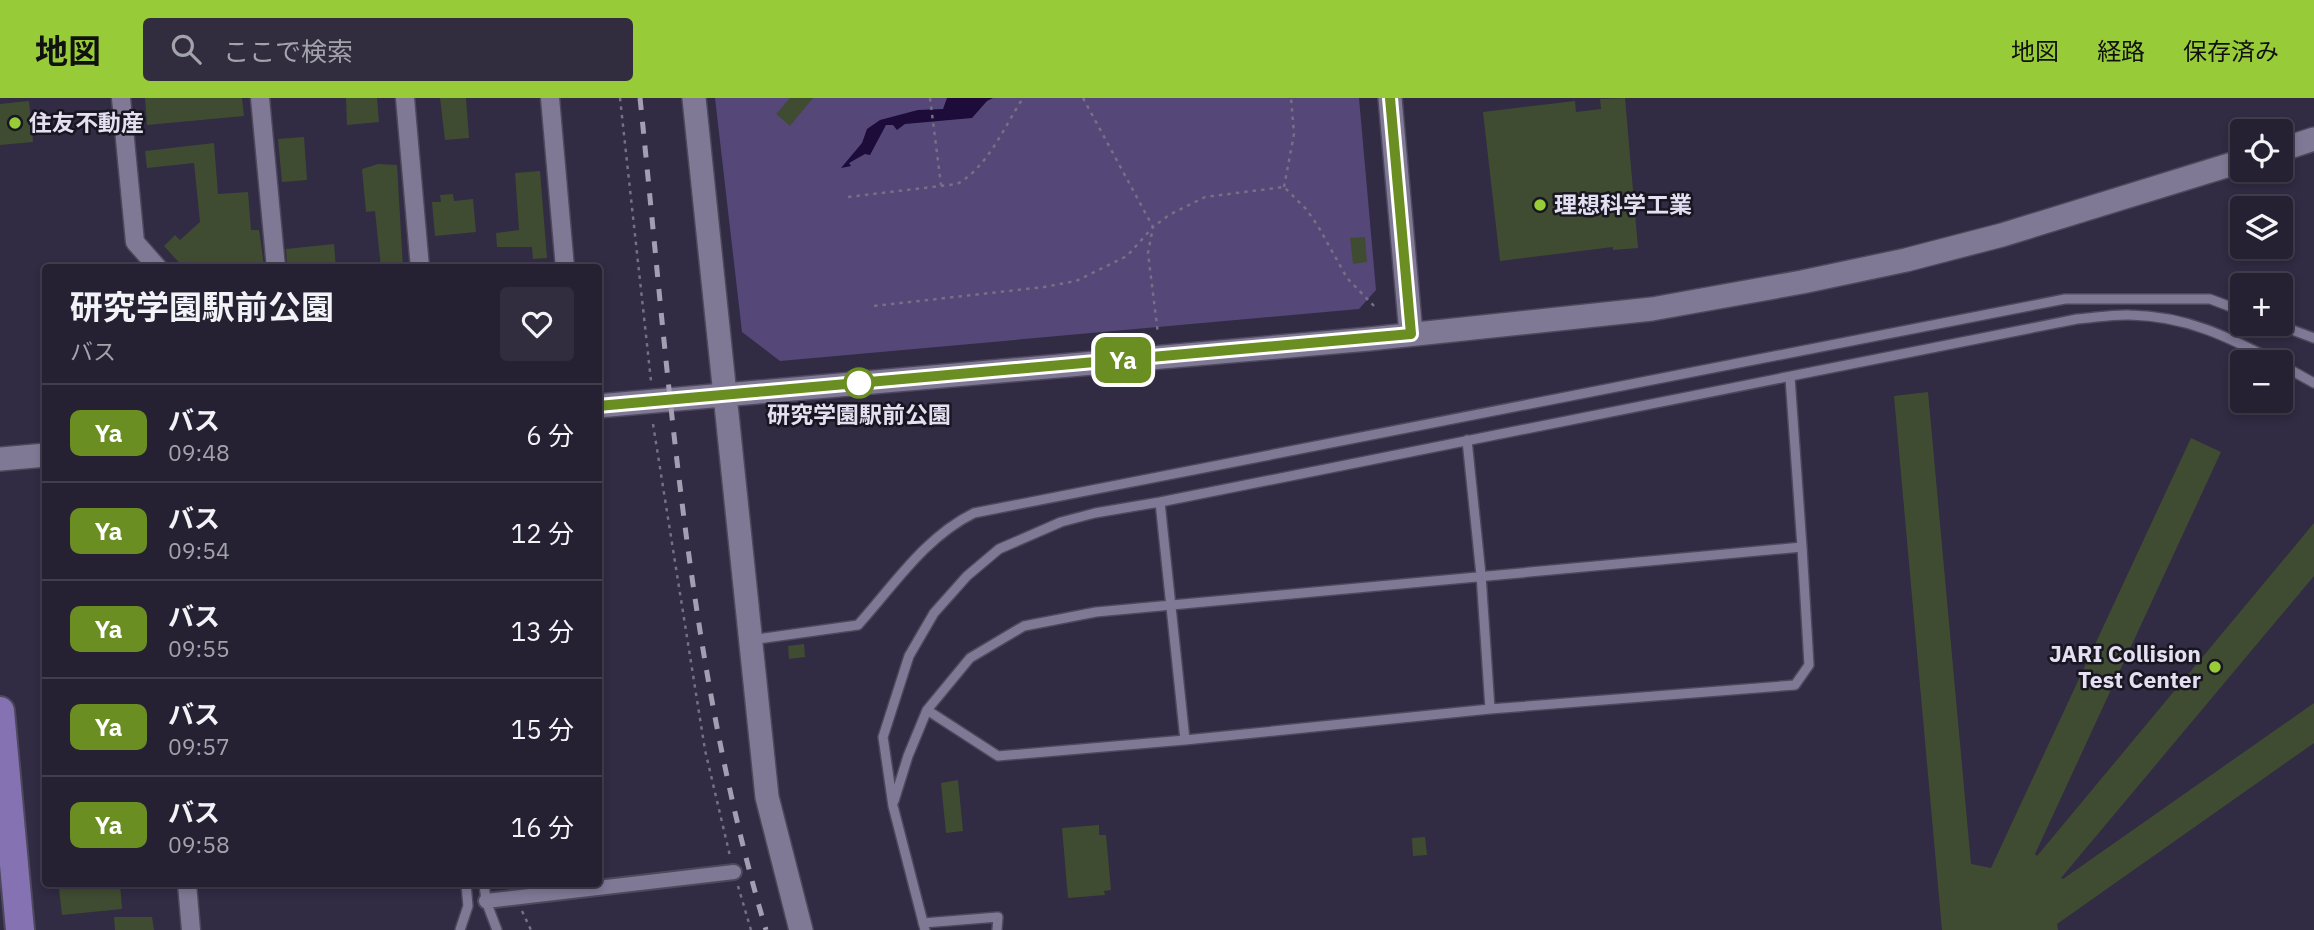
<!DOCTYPE html>
<html lang="ja">
<meta charset="utf-8">
<style>
:root{--surface:#252032;--page:#312d3e;--text:#f1f3f6;--muted:#a3a3ac;--line:#423e4d;--accent:#97cc38}
body{margin:0;font-family:"IBM Plex Sans","Noto Sans JP",sans-serif;background:var(--page);color:var(--text);height:100vh;display:flex;flex-direction:column;font-size:26px;white-space:nowrap}
*{box-sizing:border-box;margin:0}
p{font-size:23px;color:var(--muted)}
.icon{flex:none;width:38px;height:38px;fill:none;stroke:currentColor;stroke-width:2;stroke-linecap:round;stroke-linejoin:round}
.map{position:relative;flex:1;overflow:hidden}
.sheet{position:absolute;left:42px;top:166px;width:560px;height:623px;display:flex;flex-direction:column;background:var(--surface);border-radius:7px;box-shadow:0 4px 10px #0003,0 0 0 2px var(--line)}
.sheet>*{flex:none}
.badge{padding:0 14px;border-radius:10px;font-size:24px;line-height:46px}
.fabs{position:absolute;left:2230px;top:21px;display:grid;gap:14px}
.fabs a{display:grid;place-items:center;width:63px;height:63px;border-radius:7px;background:var(--surface);box-shadow:0 4px 10px #0003,0 0 0 2px var(--line);font-size:35px}
.map>.badge{position:absolute;translate:-50% -50%;box-shadow:0 0 0 4px #fff}
.round{display:grid;place-items:center;flex:none;width:74px;height:74px;border-radius:7px;background:var(--page)}
.summary{display:flex;align-items:center;justify-content:space-between;height:119px;padding:0 28px}
h1{font-size:33px;font-weight:700;line-height:52px}
ul{padding:0;list-style:none}
li{display:flex;align-items:center;gap:21px;height:98px;padding:0 28px;border-top:2px solid var(--line)}
li div{flex:1}
li b{display:block;font-size:26px}
li em{font-style:normal}
li .badge{min-width:77px;font-weight:700;text-align:center}
header{display:flex;align-items:center;gap:42px;box-sizing:border-box;height:98px;padding:0 35px;background:var(--accent);color:#111}
header strong{font-size:33px}
nav{display:flex;gap:38px;margin-inline-start:auto;font-size:24px}
.search{width:490px;height:63px;background:var(--page);display:flex;align-items:center;gap:18px;box-sizing:border-box;padding:0 24px;border-radius:7px;color:var(--muted);font-size:26px}
.map>svg:first-child{display:block}
</style>
<header>
<strong>地図</strong>
<div class="search"><svg class="icon" aria-label="search" viewBox="0 0 24 24"><circle cx="10" cy="10" r="6"/><path d="M15 15l6 6"/></svg>ここで検索</div>
<nav><a>地図</a><a>経路</a><a>保存済み</a></nav>
</header>
<div class="map">
<svg width="2314" height="832" viewBox="0 0 2314 832">
<rect width="100%" height="100%" fill="#312b43"/>
<!-- green -->
<path fill="#554777" d="M 715,0 L 1359,0 L 1376,192 L 1359,211 L 780,263 L 742,234 Z"/>
<!-- water -->
<path fill="#1d0b39" d="M 947,0 L 993,0 L 987,3 L 972,20 L 905,26 L 897,32 L 893,27 L 886,27 L 870,57 L 865,56 L 849,65 L 851,68 L 841,70 L 862,45 L 867,31 L 880,22 L 918,12 L 943,11 Z"/>
<!-- building -->
<path fill="#404c32" d="M 145,0 L 242,0 L 244,18 L 147,27 Z
M 346,0 L 377,0 L 379,24 L 347,27 Z
M 440,0 L 466,0 L 469,40 L 445,42 Z
M 790,0 L 813,0 L 790,28 L 776,16 Z
M 1625,0 L 1638,150 L 1613,152 L 1613,149 L 1500,163 L 1483,14 L 1575,3 L 1576,14 L 1601,11 L 1600,1 Z
M 29,3 L 33,44 L 0,47 L 0,6 Z
M 304,39 L 307,82 L 282,84 L 278,41 Z
M 214,45 L 218,96 L 248,94 L 251,132 L 259,132 L 264,167 L 251,168 L 252,170 L 184,170 L 164,148 L 175,137 L 180,142 L 200,124 L 194,65 L 147,70 L 145,53 Z
M 378,66 L 397,67 L 403,170 L 381,170 L 375,113 L 366,114 L 362,71 Z
M 540,73 L 547,160 L 533,161 L 532,149 L 497,149 L 496,135 L 519,132 L 515,75 Z
M 453,96 L 454,103 L 473,101 L 476,134 L 435,138 L 432,104 L 441,104 L 440,97 Z
M 1365,139 L 1367,164 L 1353,166 L 1350,140 Z
M 334,146 L 336,170 L 295,170 L 294,164 L 287,165 L 286,151 Z
M 1928,294 L 1971,766 L 1991,770 L 2191,340 L 2221,354 L 2035,756 L 2037,758 L 2314,425 L 2314,478 L 2061,780 L 2063,781 L 2314,605 L 2314,645 L 2057,826 L 2058,832 L 1942,832 L 1894,298 Z
M 804,546 L 805,559 L 789,561 L 788,548 Z
M 958,682 L 963,733 L 946,735 L 941,685 Z
M 1099,727 L 1099,737 L 1106,737 L 1111,792 L 1104,793 L 1105,797 L 1068,800 L 1062,730 Z
M 1425,739 L 1427,757 L 1413,758 L 1412,740 Z
M 102,786 L 102,789 L 120,786 L 122,811 L 62,817 L 59,791 Z
M 114,819 L 152,819 L 154,832 L 115,832 Z"/>
<g fill="none" stroke-linecap="round" stroke-linejoin="round">
<!-- service casing -->
<g stroke="#4e485d" stroke-width="12">
<path id="service" d="M 2276,226 L 2314,240
M 2280,266 L 2314,285
M 1467,342 L 1481,477 L 1490,611
M 1160,404 L 1185,642 L 1490,611 L 1795,587 L 1809,567 L 1802,449
M 750,542 L 858,527 C 894,487 925,439 974,415 L 2065,201 L 2210,201 L 2242,213
M 927,612 L 998,658 L 1185,642
M 894,703 L 908,658 L 927,612 L 970,560 L 1024,528 L 1096,514 L 1802,449 L 1790,279
M 484,786 L 486,803 L 497,832
M 923,825 L 998,819 L 997,832
M 460,832 L 468,808 L 466,786
M 925,832 L 893,708 L 883,639 L 909,558 L 934,515 L 967,478 L 999,451 L 1061,424 L 1095,415 L 1160,404 L 2077,221 C 2094,220 2113,216 2130,217 C 2187,218 2228,239 2277,264"/>
</g>
<!-- pedestrian casing -->
<g stroke="#4e485d" stroke-width="18">
<path id="pedestrian" d="M 486,803 L 734,774"/>
</g>
<!-- minor casing -->
<g stroke="#4e485d" stroke-width="21">
<path id="minor" d="M 121,0 L 135,144 L 158,170
M 260,0 L 276,170
M 405,0 L 420,170
M 550,0 L 565,170
M 187,786 L 191,832"/>
</g>
<!-- tertiary casing -->
<g stroke="#4e485d" stroke-width="26">
<path id="tertiary" d="M 694,0 L 767,699 L 801,832
M 1390,0 L 1411,236
M 2280,52 L 2314,41
M 598,308 L 1369,241 L 1652,211 L 1802,184 L 1906,162 L 2002,137 L 2242,63
M 0,361 L 46,357"/>
</g>
<!-- primary casing -->
<g stroke="#4e485d" stroke-width="32">
<path id="primary" d="M 0,613 L 20,832"/>
</g>
<!-- path -->
<path stroke="#767086" stroke-width="2.5" stroke-dasharray="3.5 5" stroke-linecap="butt" d="M 620,0 L 651,283
M 930,0 L 941,87
M 1083,0 L 1153,129 L 1169,117 L 1205,99 L 1284,89 L 1306,111 L 1318,128 L 1347,180 L 1374,208
M 1284,89 L 1294,36 L 1291,0
M 848,99 L 957,86 C 988,69 1004,29 1023,0
M 874,208 L 1044,189 L 1076,183 L 1127,158 L 1153,129 L 1148,155 L 1158,236
M 653,326 L 705,652 L 730,758
M 738,788 L 751,832
M 522,813 L 531,832"/>
<!-- service -->
<use href="#service" stroke="#807996" stroke-width="9"/>
<!-- pedestrian -->
<use href="#pedestrian" stroke="#807996" stroke-width="14"/>
<!-- minor -->
<use href="#minor" stroke="#807996" stroke-width="18"/>
<!-- tertiary -->
<use href="#tertiary" stroke="#807996" stroke-width="23"/>
<!-- primary -->
<use href="#primary" stroke="#8572b3" stroke-width="28"/>
<!-- rail -->
<path stroke="#a39eb2" stroke-width="5" stroke-dasharray="12 12" stroke-linecap="butt" d="M 640,0 C 669,278 686,563 766,832"/>
</g>
<g fill="none" stroke-linecap="round" stroke-linejoin="round">
<!-- line casing -->
<g stroke="#fff" stroke-width="16">
<path id="line" d="M 598,308 L 1411,236 L 1390,0"/>
</g>
<!-- line -->
<use href="#line" stroke="#6b8e23" stroke-width="10"/>
</g>
<!-- markers -->
<g fill="#97cc38" stroke="#181621" stroke-width="2.5">
<circle cx="15" cy="25" r="7"/>
<circle cx="1540" cy="107" r="7"/>
<circle cx="2215" cy="569" r="7"/>
</g>
<circle fill="#fff" stroke="#6b8e23" stroke-width="3.5" cx="859" cy="285" r="14"/>
<g text-anchor="middle" stroke-width="5" stroke-linejoin="round" paint-order="stroke">
<!-- poi labels -->
<g font-size="23" font-weight="bold" fill="#e4e0f1" stroke="#181621" text-anchor="start">
<text x="29" y="33">住友不動産</text>
<text x="1554" y="115">理想科学工業</text>
<text x="2201" y="564" text-anchor="end">JARI Collision<tspan x="2201" dy="26">Test Center</tspan></text>
</g>
<!-- stop labels -->
<g font-size="23" font-weight="bold" fill="#e4e0f1" stroke="#181621">
<text x="859" y="325">研究学園駅前公園</text>
</g>
</g>
</svg>
<div class="fabs">
<a><svg class="icon" aria-label="locate" viewBox="0 0 24 24"><circle cx="12" cy="12" r="6"/><path d="M12 2v4M12 18v4M2 12h4M18 12h4"/></svg></a>
<a><svg class="icon" aria-label="layers" viewBox="0 0 24 24"><path d="M12 4l9 5-9 5-9-5zM3 14l9 5 9-5"/></svg></a>
<a>+</a>
<a>−</a>
</div>
<b class="badge" style="left:1123px;top:262px;background:#6b8e23;color:#fff">Ya</b>
<section class="sheet">
<div class="summary"><div><h1>研究学園駅前公園</h1><p>バス</p></div><a class="round"><svg class="icon" aria-label="heart" viewBox="0 0 24 24"><path d="M12 20l-8-8c-3-5 5-10 8-4 3-6 11-1 8 4z"/></svg></a></div>
<ul>
<li><span class="badge" style="background:#6b8e23;color:#fff">Ya</span><div><b>バス</b><p>09:48</p></div><em>6 分</em></li>
<li><span class="badge" style="background:#6b8e23;color:#fff">Ya</span><div><b>バス</b><p>09:54</p></div><em>12 分</em></li>
<li><span class="badge" style="background:#6b8e23;color:#fff">Ya</span><div><b>バス</b><p>09:55</p></div><em>13 分</em></li>
<li><span class="badge" style="background:#6b8e23;color:#fff">Ya</span><div><b>バス</b><p>09:57</p></div><em>15 分</em></li>
<li><span class="badge" style="background:#6b8e23;color:#fff">Ya</span><div><b>バス</b><p>09:58</p></div><em>16 分</em></li>
</ul>
</section>
</div>
